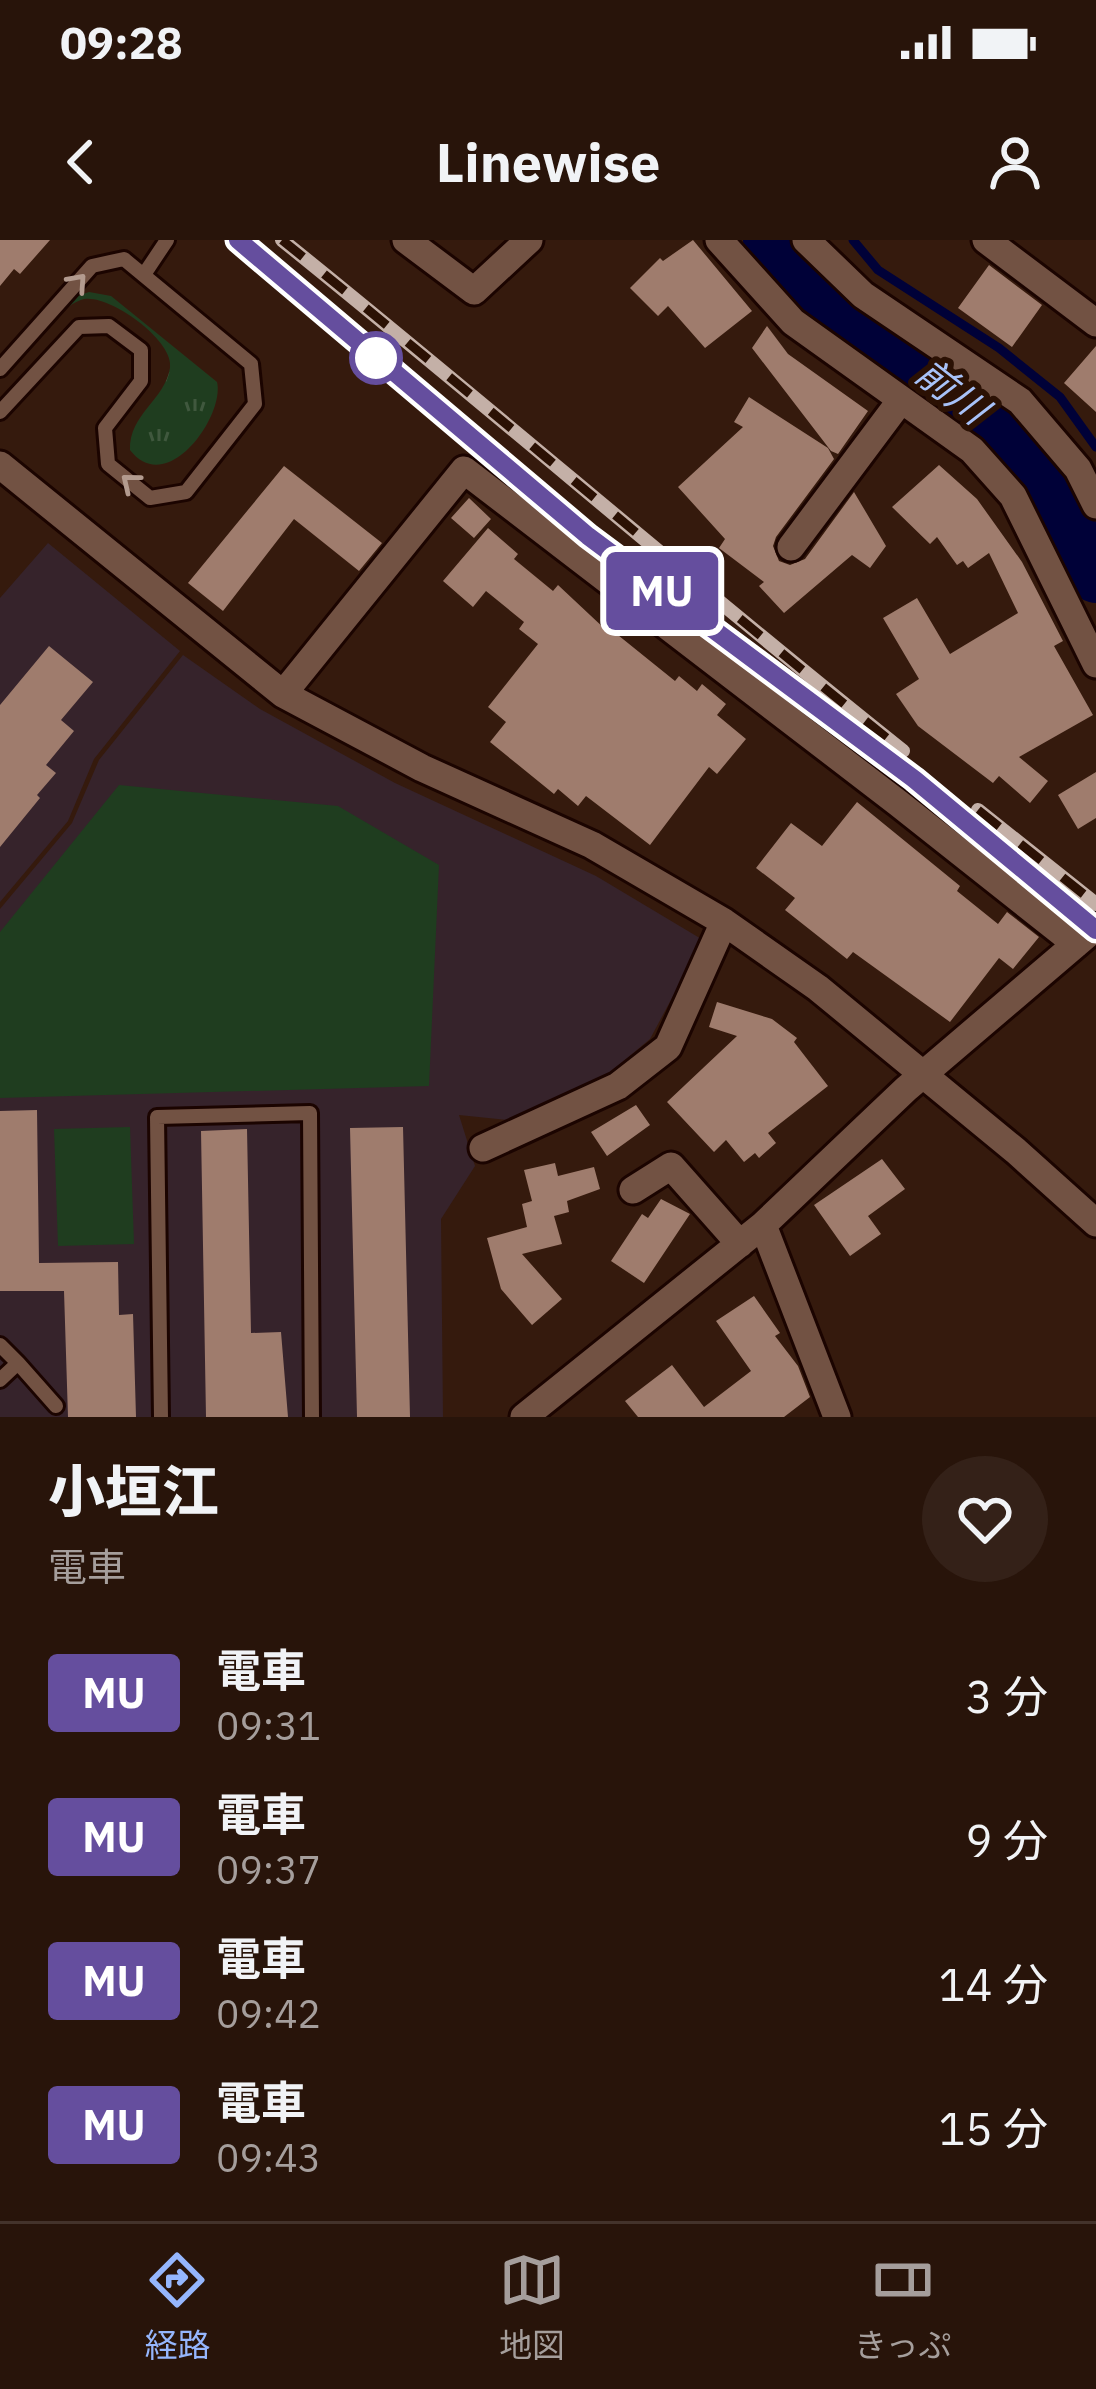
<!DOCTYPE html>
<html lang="ja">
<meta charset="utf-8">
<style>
:root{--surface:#28140a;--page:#342118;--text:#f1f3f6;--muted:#a59e9c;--line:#44332b;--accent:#95b6fd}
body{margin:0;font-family:"IBM Plex Sans","Noto Sans JP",sans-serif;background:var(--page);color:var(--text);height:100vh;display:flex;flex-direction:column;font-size:45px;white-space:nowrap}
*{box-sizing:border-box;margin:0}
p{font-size:39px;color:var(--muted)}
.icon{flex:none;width:66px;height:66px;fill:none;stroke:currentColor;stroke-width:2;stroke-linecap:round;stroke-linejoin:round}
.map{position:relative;height:1177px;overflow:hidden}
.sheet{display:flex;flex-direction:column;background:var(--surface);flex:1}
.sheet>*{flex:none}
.badge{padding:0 24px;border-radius:9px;font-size:42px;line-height:78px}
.map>.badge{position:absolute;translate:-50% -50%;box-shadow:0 0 0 6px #fff}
.round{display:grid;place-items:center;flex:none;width:126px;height:126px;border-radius:63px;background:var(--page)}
.headline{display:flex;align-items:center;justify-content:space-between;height:204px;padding:0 48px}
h1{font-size:57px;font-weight:800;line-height:90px}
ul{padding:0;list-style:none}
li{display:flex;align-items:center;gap:36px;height:144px;padding:0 48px}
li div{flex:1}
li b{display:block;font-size:45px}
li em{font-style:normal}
li .badge{min-width:132px;font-weight:700;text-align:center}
.status{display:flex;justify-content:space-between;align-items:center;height:84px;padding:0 60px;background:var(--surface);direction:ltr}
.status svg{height:33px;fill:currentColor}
header{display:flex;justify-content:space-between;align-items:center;height:156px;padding:0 48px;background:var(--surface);font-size:54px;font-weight:800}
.dock{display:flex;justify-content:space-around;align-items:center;height:168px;border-top:3px solid var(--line);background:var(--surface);font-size:33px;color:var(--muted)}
.dock a{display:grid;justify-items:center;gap:6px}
.dock .current{color:var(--accent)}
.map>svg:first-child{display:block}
</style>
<div class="status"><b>09:28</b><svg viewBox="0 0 49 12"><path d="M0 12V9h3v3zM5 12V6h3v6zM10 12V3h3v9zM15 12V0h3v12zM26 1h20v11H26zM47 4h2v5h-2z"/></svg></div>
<header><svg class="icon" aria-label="back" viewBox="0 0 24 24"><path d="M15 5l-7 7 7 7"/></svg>Linewise<svg class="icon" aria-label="person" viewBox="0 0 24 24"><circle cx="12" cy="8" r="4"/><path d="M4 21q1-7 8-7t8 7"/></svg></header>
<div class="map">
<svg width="1096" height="1177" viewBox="0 0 1096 1177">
<defs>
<pattern id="grass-tufts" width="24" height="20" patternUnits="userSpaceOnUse" patternTransform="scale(3)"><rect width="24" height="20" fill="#1f3d1f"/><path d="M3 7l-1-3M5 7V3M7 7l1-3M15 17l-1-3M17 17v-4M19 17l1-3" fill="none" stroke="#40583e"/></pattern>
</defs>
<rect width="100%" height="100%" fill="#351a0d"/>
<!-- education -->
<path fill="#36232b" d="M 48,303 L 180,411 L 94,519 L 68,581 L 0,662 L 0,358 Z
M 183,415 L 260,469 L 395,543 L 596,636 L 703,700 L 650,799 L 607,835 L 518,881 L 459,875 L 475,926 L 441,979 L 443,1177 L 0,1177 L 0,669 L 72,583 L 99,520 Z"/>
<!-- grass -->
<path fill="url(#grass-tufts)" d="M 89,52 L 111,56 L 217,142 C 225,176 167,258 130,210 C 129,174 165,160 170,128 C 175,101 110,54 84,59 C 63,64 44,93 30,109 L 26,106 L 69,59 Z"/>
<!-- park -->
<path fill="#1f3d1f" d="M 119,545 L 338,566 L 439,625 L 429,846 L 0,858 L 0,692 Z
M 130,887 L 134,1004 L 58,1006 L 54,889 Z"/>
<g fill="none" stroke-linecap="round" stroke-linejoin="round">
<!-- stream -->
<path stroke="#000138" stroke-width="9" d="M 853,0 L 878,30 L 999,108 L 1060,157 L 1096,207"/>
<!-- river -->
<path stroke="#000138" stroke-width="54" d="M 770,0 L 806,47 L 926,128 L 1020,205 L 1096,336"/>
</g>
<!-- building -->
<path fill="#9f7c6d" d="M 0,0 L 50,0 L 20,34 L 14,29 L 0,46 Z
M 693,0 L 752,71 L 705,108 L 668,66 L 658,76 L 630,48 L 660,18 L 663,21 Z
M 989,25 L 1042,65 L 1012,107 L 958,68 Z
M 767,86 L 788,114 L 868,171 L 838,214 L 831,211 L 752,108 Z
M 1096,106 L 1096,172 L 1064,143 Z
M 749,157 L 828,208 L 834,219 L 776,297 L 773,306 L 779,321 L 790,325 L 805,319 L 854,252 L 886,306 L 870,328 L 852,315 L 784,373 L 759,346 L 764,342 L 719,308 L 725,299 L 678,247 L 743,187 L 734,182 Z
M 939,225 L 977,259 L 1022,322 L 1063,401 L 1054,406 L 1093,475 L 1019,517 L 1048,541 L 1030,563 L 999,536 L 993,543 L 918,486 L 896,454 L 919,439 L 883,378 L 917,358 L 950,414 L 1018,373 L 989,313 L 968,328 L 963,321 L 957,325 L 937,297 L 930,304 L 892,267 Z
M 284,226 L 382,303 L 359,331 L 294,279 L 223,371 L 188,343 Z
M 469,258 L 491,279 L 474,298 L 451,278 Z
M 488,288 L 518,314 L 514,319 L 553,351 L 558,345 L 606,390 L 608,387 L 675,441 L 679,436 L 697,451 L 702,444 L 726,464 L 717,475 L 746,499 L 717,534 L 709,527 L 650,605 L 586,556 L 578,566 L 558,549 L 554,554 L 490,502 L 506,482 L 488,467 L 538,404 L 519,389 L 524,382 L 486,351 L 473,367 L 443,341 Z
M 49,406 L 93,442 L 61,480 L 74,491 L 46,525 L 56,533 L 37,555 L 40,558 L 0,607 L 0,465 Z
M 1096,532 L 1096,578 L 1078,589 L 1058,555 Z
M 857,562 L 960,646 L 957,651 L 998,684 L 1007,672 L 1039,697 L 1013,729 L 999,718 L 950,782 L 853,712 L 847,719 L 785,670 L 795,658 L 756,628 L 791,583 L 822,606 Z
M 717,762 L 772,779 L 797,798 L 794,802 L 828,846 L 768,893 L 776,903 L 759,918 L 755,913 L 744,922 L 726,900 L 714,912 L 667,862 L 737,796 L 709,787 Z
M 636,865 L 650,885 L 607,916 L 591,892 Z
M 37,870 L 39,1023 L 118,1022 L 119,1075 L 133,1074 L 136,1177 L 68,1177 L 64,1051 L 0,1051 L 0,871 Z
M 403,887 L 410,1177 L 357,1177 L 350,888 Z
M 247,889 L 251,1093 L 281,1092 L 288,1177 L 206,1177 L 201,891 Z
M 882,919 L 905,949 L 868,976 L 881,994 L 850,1016 L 814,965 Z
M 555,923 L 558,936 L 594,927 L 600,949 L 567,961 L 569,972 L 554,976 L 562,1004 L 522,1014 L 562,1059 L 532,1085 L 501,1049 L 487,998 L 527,987 L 522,964 L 532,961 L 524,930 Z
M 661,959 L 690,974 L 644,1043 L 611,1021 L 642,974 L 648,978 Z
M 754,1056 L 780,1093 L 775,1096 L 798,1126 L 810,1157 L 784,1177 L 638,1177 L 625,1161 L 672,1125 L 704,1167 L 751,1131 L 716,1081 Z"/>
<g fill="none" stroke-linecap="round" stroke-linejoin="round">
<!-- service casing -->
<g stroke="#1b0400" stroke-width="20">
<path id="service" d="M 145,33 L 167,0
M 0,129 L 92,26 L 124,19 L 251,124 L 255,164 L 186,252 L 150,258 L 108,224 L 105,188 L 141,141 L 141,110 L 109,86 L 79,87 L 0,172
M 0,1105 L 18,1123
M 0,1140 L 18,1123 L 56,1166
M 161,1177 L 157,877 L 310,873 L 312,1177"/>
</g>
<!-- minor casing -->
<g stroke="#1b0400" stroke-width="33">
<path id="minor" d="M 406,0 L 474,51 L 529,0
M 719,0 L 793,82 L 972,210 L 1013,256 L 1096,424
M 806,0 L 863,55 L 1020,161 L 1078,229 L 1096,265
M 986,0 L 1096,83
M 0,225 L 283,454 L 422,528 L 592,605 L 724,682 L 818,748 L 1016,911 L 1096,983
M 791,307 L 901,160
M 283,454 L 464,230 L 898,563 L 1076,704
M 483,908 L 618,846 L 668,807 L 724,682
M 633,950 L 671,926 L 740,1004
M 763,985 L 837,1177
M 524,1177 L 763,985 L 906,849 L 1096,687"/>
</g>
<!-- service -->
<use href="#service" stroke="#725243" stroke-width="14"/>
<!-- minor -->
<use href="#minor" stroke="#725243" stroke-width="27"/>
<!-- rail casing -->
<g stroke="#c4b0a7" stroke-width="14">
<path id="rail" d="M 239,0 L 588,296 L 913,540 L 1096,690
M 282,0 C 491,168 693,344 903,511
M 978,570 L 1096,664"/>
</g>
<!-- rail -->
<use href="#rail" stroke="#2b1104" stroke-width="9" stroke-dasharray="27" stroke-linecap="butt"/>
</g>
<!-- one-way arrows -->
<defs><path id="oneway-chevron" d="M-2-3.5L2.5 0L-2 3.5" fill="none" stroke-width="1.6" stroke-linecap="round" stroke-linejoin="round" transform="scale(3)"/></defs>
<g stroke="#b39b8f">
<use href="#oneway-chevron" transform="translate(78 42) rotate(-48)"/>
<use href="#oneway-chevron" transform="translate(130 242) rotate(-141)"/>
</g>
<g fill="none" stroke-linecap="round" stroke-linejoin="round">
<!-- line casing -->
<g stroke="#fff" stroke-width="27">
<path id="line" d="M 238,0 L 588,296 L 914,539 L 1096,690"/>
</g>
<!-- line -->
<use href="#line" stroke="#654e9e" stroke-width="18"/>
</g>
<!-- markers -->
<circle fill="#fff" stroke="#654e9e" stroke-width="6" cx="376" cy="118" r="24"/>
<g text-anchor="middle" stroke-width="12" stroke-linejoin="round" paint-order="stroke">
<!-- water labels -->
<g font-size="39" font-style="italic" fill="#a8c2f8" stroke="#2b1104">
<text transform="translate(952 151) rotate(38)" y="14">前川</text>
</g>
</g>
</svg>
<b class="badge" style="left:662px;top:351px;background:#654e9e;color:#fff">MU</b>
</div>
<section class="sheet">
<div class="headline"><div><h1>小垣江</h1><p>電車</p></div><a class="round"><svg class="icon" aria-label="heart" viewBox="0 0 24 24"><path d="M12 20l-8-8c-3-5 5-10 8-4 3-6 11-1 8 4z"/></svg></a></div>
<ul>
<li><span class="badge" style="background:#654e9e;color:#fff">MU</span><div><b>電車</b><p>09:31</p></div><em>3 分</em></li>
<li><span class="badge" style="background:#654e9e;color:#fff">MU</span><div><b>電車</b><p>09:37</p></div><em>9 分</em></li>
<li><span class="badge" style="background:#654e9e;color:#fff">MU</span><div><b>電車</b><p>09:42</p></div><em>14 分</em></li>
<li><span class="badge" style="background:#654e9e;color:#fff">MU</span><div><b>電車</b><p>09:43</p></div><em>15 分</em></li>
</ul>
</section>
<nav class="dock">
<a class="current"><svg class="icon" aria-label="directions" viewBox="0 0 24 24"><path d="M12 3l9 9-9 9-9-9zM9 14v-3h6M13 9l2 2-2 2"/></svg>経路</a>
<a><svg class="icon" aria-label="map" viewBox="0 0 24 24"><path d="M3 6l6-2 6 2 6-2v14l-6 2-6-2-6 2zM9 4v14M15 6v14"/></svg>地図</a>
<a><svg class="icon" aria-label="tickets" viewBox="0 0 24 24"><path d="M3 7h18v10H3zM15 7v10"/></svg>きっぷ</a>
</nav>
